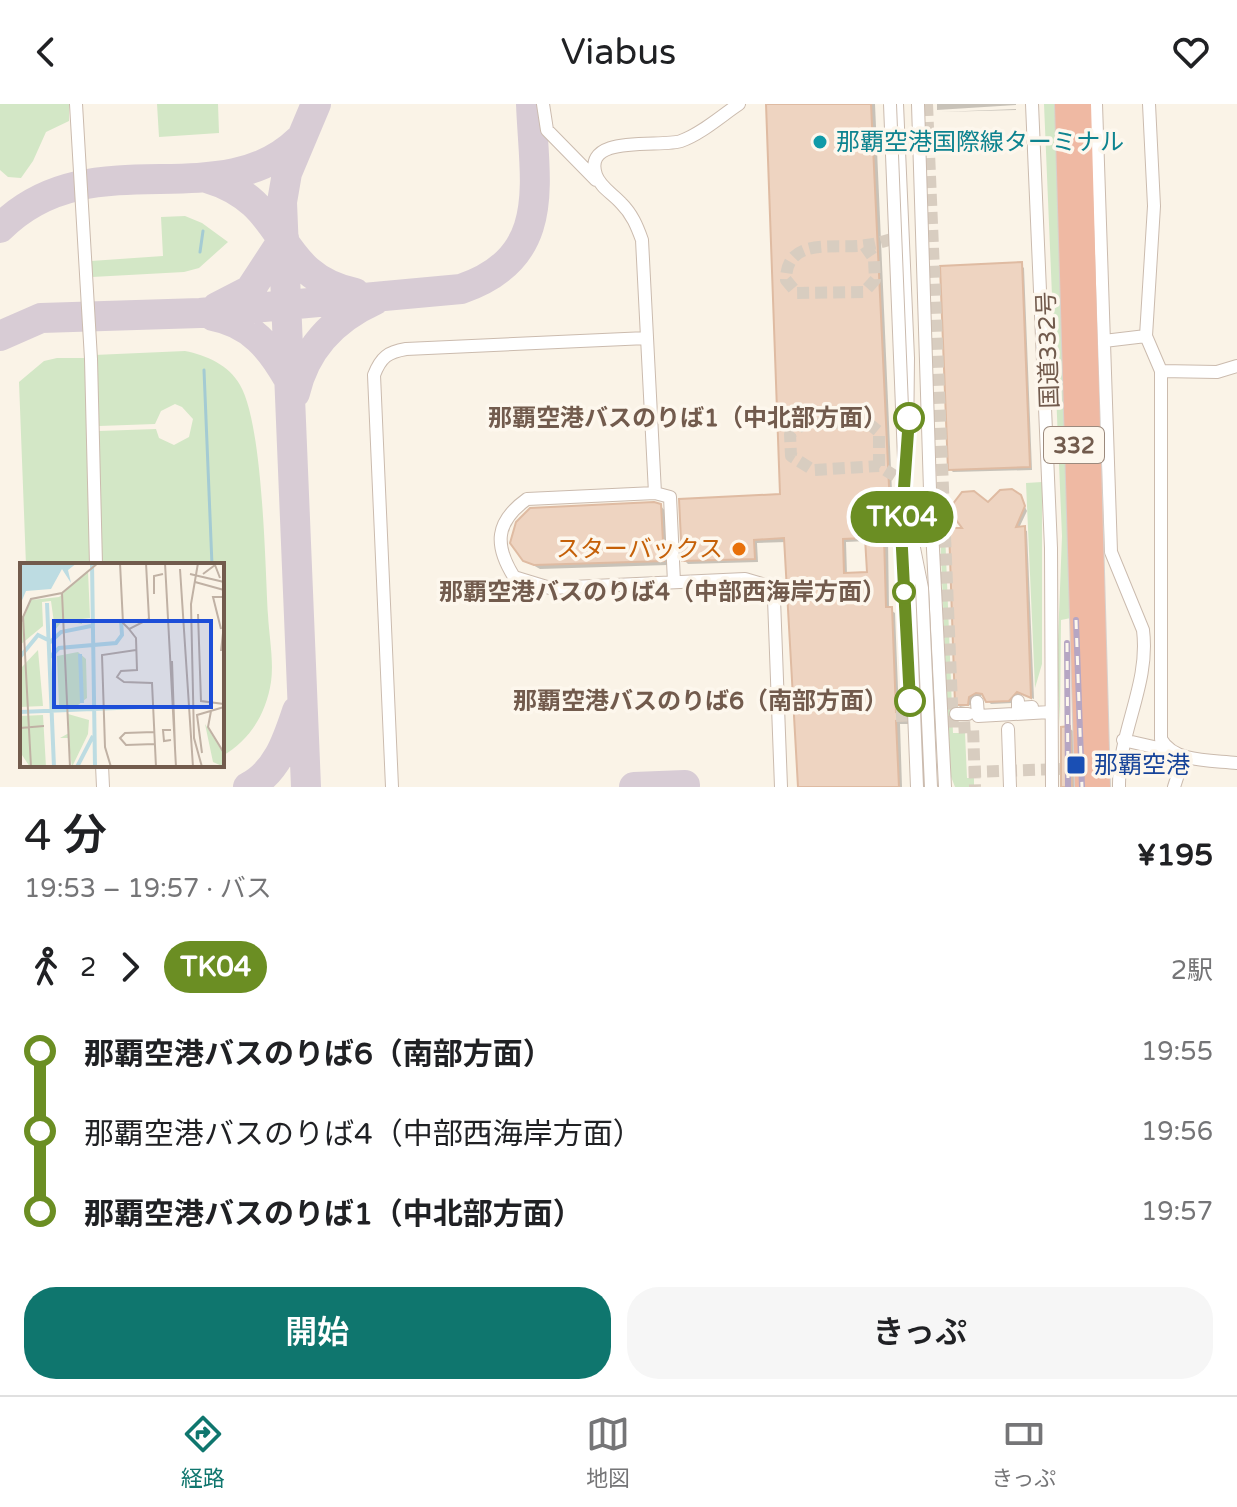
<!DOCTYPE html>
<html lang="ja">
<meta charset="utf-8">
<style>
:root{--surface:#fff;--page:#f6f6f6;--text:#202124;--muted:#757577;--line:#e0e0e0;--accent:#0f766e}
body{margin:0;font-family:"Varela Round","Noto Sans JP",sans-serif;background:var(--page);color:var(--text);height:100vh;display:flex;flex-direction:column;font-size:30px;white-space:nowrap}
*{box-sizing:border-box;margin:0}
p{font-size:26px;color:var(--muted)}
.icon{flex:none;width:44px;height:44px;fill:none;stroke:currentColor;stroke-width:2;stroke-linecap:round;stroke-linejoin:round}
.map{position:relative;height:683px;overflow:hidden}
.drawer{display:flex;flex-direction:column;background:var(--surface);flex:1}
.drawer>*{flex:none}
.badge{padding:0 16px;border-radius:26px;font-size:28px;line-height:52px}
.map>.badge{position:absolute;translate:-50% -50%;box-shadow:0 0 0 4px #fff}
.legs{display:flex;align-items:center;gap:12px;height:88px;padding:0 24px;font-size:26px}
.legs p{margin-inline-start:auto}
.summary{display:flex;align-items:center;justify-content:space-between;height:136px;padding:0 24px}
h1{font-size:44px;font-weight:600;line-height:60px}
.action{display:flex;gap:16px;margin-top:auto;padding:16px 24px}
.action a{flex:1;height:92px;border-radius:32px;background:var(--accent);color:#fff;font-size:32px;font-weight:600;line-height:92px;text-align:center}
.action a+a{background:var(--page);color:var(--text)}
ul{padding:0 24px;list-style:none}
li{display:flex;align-items:center;gap:28px;height:80px;font-size:30px}
li i{display:grid;place-items:center;width:12px;height:100%;margin:0 10px;background:currentColor}
li i::after{content:'';width:20px;height:20px;margin:-10px;border:6px solid;border-radius:50%;background:var(--surface)}
li p{margin-inline-start:auto}
li:first-child i{background:linear-gradient(#0000 50%,currentColor 0)}
li:last-child i{background:linear-gradient(currentColor 50%,#0000 0)}
header{display:flex;justify-content:space-between;align-items:center;height:104px;padding:0 24px;background:var(--surface);font-size:36px;font-weight:600}
.dock{display:flex;justify-content:space-around;align-items:center;height:112px;border-top:2px solid var(--line);background:var(--surface);font-size:22px;color:var(--muted)}
.dock a{display:grid;justify-items:center;gap:4px}
.dock .selected{color:var(--accent)}
.map>svg:first-child{display:block}
</style>
<header><svg class="icon" aria-label="back" viewBox="0 0 24 24"><path d="M15 5l-7 7 7 7"/></svg>Viabus<svg class="icon" aria-label="heart" viewBox="0 0 24 24"><path d="M12 20l-8-8c-3-5 5-10 8-4 3-6 11-1 8 4z"/></svg></header>
<div class="map">
<svg width="1237" height="683" viewBox="0 0 1237 683">
<rect width="100%" height="100%" fill="#faf3e7"/>
<!-- green -->
<path fill="#d3e7c6" d="M 0,0 L 69,0 L 69,17 L 46,28 L 33,57 L 21,74 L 8,73 L 0,66 Z
M 157,0 L 218,0 L 219,29 L 159,33 Z
M 1044,0 L 1059,0 L 1076,513 L 1061,516 L 1060,621 L 1057,563 L 1062,432 Z
M 185,112 L 202,119 L 228,138 L 199,164 L 184,168 L 92,173 L 91,157 L 163,152 L 161,113 Z
M 185,247 C 206,251 229,261 240,281 C 263,320 265,460 268,511 C 269,532 274,557 271,578 C 266,610 250,636 222,652 L 222,461 L 100,461 L 96,331 L 99,327 L 156,325 L 159,334 L 174,341 L 189,333 L 193,315 L 182,303 L 175,300 L 161,307 L 155,320 L 99,322 L 96,318 L 94,251 Z
M 57,254 L 88,254 L 93,461 L 26,461 L 19,278 L 44,257 Z
M 1042,378 L 1042,560 L 1035,584 L 1026,379 Z
M 939,402 L 944,402 L 953,629 L 965,629 L 967,674 L 974,674 L 974,683 L 955,683 L 950,670 Z"/>
<!-- shadow -->
<path fill="#0003" fill-rule="evenodd" d="M 768,0 L 875,0 L 892,388 L 892,435 L 888,435 L 889,505 L 895,509 L 899,610 L 909,614 L 909,620 L 900,620 L 902,683 L 800,683 L 787,438 L 757,439 L 758,458 L 688,460 L 684,456 L 782,392 ZM 867,437 L 869,470 L 847,471 L 846,438 Z
M 937,0 L 1016,0 L 1016,1 L 937,6 Z
M 1016,5 L 1016,6 L 940,8 Z
M 1021,161 L 1024,164 L 1032,366 L 953,368 L 950,365 Z
M 1020,393 L 1027,407 L 1019,424 L 1027,427 L 1034,595 L 1021,590 L 1012,599 L 991,600 L 982,591 L 971,601 L 960,603 L 957,600 L 966,426 L 988,400 Z
M 661,402 L 665,407 L 668,461 L 540,465 L 524,456 Z
M 1069,624 L 1073,627 L 1075,683 L 1063,683 Z"/>
<g fill="none" stroke-linecap="round" stroke-linejoin="round">
<!-- stream -->
<path stroke="#a4cbd3" stroke-width="3" d="M 200,148 L 203,127
M 204,266 L 212,461"/>
<!-- taxiway -->
<path stroke="#d8ccd5" stroke-width="30" d="M 207,74 C 292,99 271,171 355,189
M 0,124 C 91,33 219,114 299,36
M 217,203 L 250,186 L 284,134
M 213,212 C 251,219 271,244 289,276
M 0,232 L 41,214 L 200,209 L 461,185 C 554,153 534,79 531,0
M 295,289 C 305,245 333,215 375,196
M 248,683 C 277,668 287,637 297,607
M 306,683 L 282,98 L 287,69 L 316,0
M 634,683 L 685,681"/>
</g>
<!-- building -->
<path fill="#eed4c1" stroke="#dfbba2" stroke-width="2" fill-rule="evenodd" d="M 766,0 L 871,0 L 889,382 L 888,432 L 884,432 L 886,503 L 892,503 L 896,608 L 905,608 L 905,616 L 896,617 L 899,683 L 798,683 L 784,434 L 754,436 L 755,455 L 682,457 L 679,395 L 780,390 ZM 865,434 L 867,468 L 844,469 L 843,435 Z
M 1022,158 L 1030,363 L 948,366 L 940,162 Z
M 1012,385 L 1021,391 L 1025,402 L 1016,423 L 1025,422 L 1031,594 L 1017,588 L 1009,597 L 986,598 L 982,590 L 976,589 L 969,593 L 968,601 L 955,601 L 949,424 L 962,424 L 954,413 L 952,401 L 962,388 L 974,387 L 988,398 L 1000,386 Z
M 654,398 L 661,400 L 664,457 L 534,461 L 523,457 L 510,439 L 516,418 L 530,404 Z
M 1070,622 L 1072,683 L 1061,683 L 1061,623 Z"/>
<g fill="none" stroke-linecap="round" stroke-linejoin="round">
<!-- minor-tunnel -->
<path stroke="#d8cdc0" stroke-width="12" stroke-dasharray="12 6" stroke-linecap="butt" d="M 927,0 L 953,624 L 973,623 L 975,683
M 865,142 L 874,155 L 875,176 L 864,188 L 797,189 L 786,176 C 786,131 837,146 866,141 C 878,140 890,135 902,132
M 879,362 L 879,328 L 867,318 L 803,320 L 790,330 L 791,352 L 813,366 L 879,362 L 895,372
M 896,612 L 924,611
M 969,668 L 1060,665"/>
<!-- minor casing -->
<g stroke="#cbbbae" stroke-width="14">
<path id="minor" d="M 76,0 L 91,255 L 96,461
M 543,0 L 547,26 L 596,76
M 739,0 C 721,12 701,30 681,37 C 662,44 582,29 596,71 C 600,83 613,90 621,99 C 632,110 637,122 642,136 L 655,389 L 527,395 C 495,418 494,441 514,473 L 550,484 L 745,475 L 762,480 L 774,495 L 781,683
M 897,0 L 908,254 L 907,344
M 918,0 L 930,386 L 945,683
M 1032,0 L 1051,444 L 1052,683
M 1096,0 L 1111,448 L 1143,526 C 1150,581 1118,628 1119,683
M 1149,0 L 1154,102 L 1146,232 L 1161,267 L 1161,635 C 1174,659 1212,656 1237,659
M 1104,237 L 1146,232
M 1161,267 L 1217,268 L 1237,262
M 655,389 L 670,393 L 674,478
M 1018,597 L 1018,604 L 1032,603
M 977,598 L 978,612 L 1050,608
M 956,610 L 968,610
M 1008,625 L 1010,683
M 1123,636 L 1167,646
M 102,661 L 103,683
M 392,683 L 374,271 C 381,253 388,248 406,245 L 647,234
M 1174,683 L 1184,652"/>
</g>
<!-- highway casing -->
<g stroke="#d8d1cd" stroke-width="20">
<path id="highway" d="M 1064,0 L 1084,683
M 1082,0 L 1101,683"/>
</g>
<!-- minor -->
<use href="#minor" stroke="#fff" stroke-width="12"/>
<!-- highway -->
<use href="#highway" stroke="#efb9a3" stroke-width="18"/>
<!-- rail casing -->
<g stroke="#b6a6c3" stroke-width="6">
<path id="rail" d="M 1076,516 L 1082,683
M 1067,539 L 1068,683"/>
</g>
<!-- rail -->
<use href="#rail" stroke="#fdf7ed" stroke-width="3" stroke-dasharray="9" stroke-linecap="butt"/>
<!-- minor-bridge casing -->
<g stroke="#cbbbae" stroke-width="14" stroke-linecap="butt">
<path id="minor-bridge" d="M 890,0 L 917,683
M 912,434 L 922,484 L 931,683"/>
</g>
<!-- minor-bridge -->
<use href="#minor-bridge" stroke="#fff" stroke-width="12"/>
</g>
<g fill="none" stroke-linecap="round" stroke-linejoin="round">
<!-- line-1 casing -->
<g stroke="#fff" stroke-width="18">
<path id="line-1" d="M 909,314 L 901,426 L 910,597"/>
</g>
<!-- line-1 -->
<use href="#line-1" stroke="#6b8e23" stroke-width="12"/>
</g>
<!-- markers -->
<circle fill="#0f9aa8" stroke="#fdf7ed" stroke-width="3" cx="820" cy="38" r="8"/>
<g fill="#fff" stroke="#6b8e23" stroke-width="4">
<circle cx="909" cy="314" r="14"/>
<circle cx="904" cy="488" r="10"/>
<circle cx="910" cy="597" r="14"/>
</g>
<circle fill="#e8710a" stroke="#fdf7ed" stroke-width="3" cx="739" cy="445" r="8"/>
<rect fill="#1a4fb4" stroke="#fdf7ed" stroke-width="3" x="1066" y="651" width="20" height="20" rx="4"/>
<g text-anchor="middle" stroke-width="7" stroke-linejoin="round" paint-order="stroke">
<!-- shield labels -->
<rect fill="#fdf7ed" stroke="#9c8a7d" stroke-width="2" x="1044" y="323" width="60" height="36" rx="6"/>
<g font-size="22" font-weight="bold" fill="#725b4d">
<text x="1074" y="349">332</text>
</g>
<!-- culture labels -->
<g font-size="24" fill="#0d838f" stroke="#fdf7ed" text-anchor="start">
<text x="836" y="46">那覇空港国際線ターミナル</text>
</g>
<!-- street labels -->
<g font-size="24" fill="#725b4d" stroke="#fdf7ed">
<text transform="translate(1048 246) rotate(-92)" y="8">国道332号</text>
</g>
<!-- stop labels -->
<g font-size="24" font-weight="bold" fill="#725b4d" stroke="#fdf7ed" text-anchor="end">
<text x="887" y="322">那覇空港バスのりば1（中北部方面）</text>
<text x="886" y="496">那覇空港バスのりば4（中部西海岸方面）</text>
<text x="888" y="605">那覇空港バスのりば6（南部方面）</text>
</g>
<!-- food labels -->
<g font-size="24" fill="#c56008" stroke="#fdf7ed" text-anchor="end">
<text x="723" y="453">スターバックス</text>
</g>
<!-- transit labels -->
<g font-size="24" fill="#164399" stroke="#fdf7ed" text-anchor="start">
<text x="1094" y="669">那覇空港</text>
</g>
</g>
<!-- overview -->
<g transform="translate(20 459)">
<rect width="204" height="204" fill="#faf3e7"/>
<path d="M 68,8 L 70,55 L 62,56 L 62,61 L 43,57 L 35,67 L 31,38 L 22,39 L 23,63 L 0,82 L 0,64 L 11,37 L 39,34 ZM 18,87 L 23,143 L 0,144 L 2,104 ZM 58,89 L 66,96 L 67,135 L 58,142 L 39,143 L 37,93 ZM 48,151 L 69,157 L 68,171 L 52,204 L 48,175 L 40,175 L 49,170 ZM 23,152 L 26,204 L 10,204 L 0,189 L 0,153 ZM 185,161 L 204,191 L 204,204 L 193,199 Z" fill="#d3e7c6"/>
<path d="M 0,0 L 49,2 L 57,0 L 48,7 L 51,20 L 42,6 L 31,26 L 6,28 L 0,42 Z" fill="#bddce2"/>
<path fill="none" stroke="#bddce2" stroke-width="4" d="M 72,0 L 75,204M 27,40 L 34,204M 28,81 L 41,69 L 71,63M 60,91 L 62,140M 0,94 L 18,72 L 28,77M 29,95 L 39,85 L 96,80 L 102,72 L 101,56M 0,149 L 121,144M 57,204 L 73,173"/>
<path fill="none" stroke="#c0b1a4" stroke-width="2" d="M 100,0 L 103,60 L 110,67M 126,0 L 129,56 L 109,66 L 116,75 L 117,107 L 101,108 L 97,114 L 104,119 L 132,120 L 136,204M 145,0 L 156,204M 178,0 L 171,41 L 174,175 L 182,204M 160,6 L 173,204M 170,11 L 204,19M 183,11 L 195,2 L 200,15M 175,19 L 204,27M 42,30 L 50,204M 134,31 L 134,13 L 143,11M 178,51 L 181,138 L 204,141M 3,53 L 11,204M 0,61 L 11,36 L 42,30 L 78,0M 201,66 L 193,34 L 204,34M 201,88 L 204,61M 152,98 L 155,185M 191,148 L 188,164 L 204,190M 0,165 L 24,163M 151,167 L 143,167 L 144,178 L 151,177M 134,169 L 105,170 L 100,175 L 106,182 L 135,181M 182,190 L 177,152 L 204,144M 91,204 L 85,184 L 82,92 L 116,87"/>
<path fill="#1d4ed8" fill-opacity="0.15" stroke="#1d4ed8" stroke-width="4" d="M 34,58 L 191,58 L 191,144 L 34,144 Z"/>
<rect width="204" height="204" fill="none" stroke="#725b4d" stroke-width="4"/>
</g>
</svg>
<b class="badge" style="left:902px;top:413px;background:#6b8e23;color:#fff">TK04</b>
</div>
<section class="drawer">
<div class="summary"><div><h1>4 分</h1><p>19:53 – 19:57 · バス</p></div><b>¥195</b></div>
<div class="legs"><svg class="icon" aria-label="walk" viewBox="0 0 24 24"><circle cx="13" cy="4" r="2"/><path d="M13 8l-2 6 4 7M11 14l-3 7M7 12l3-4h3l4 4"/></svg>2<svg class="icon" aria-label="forward" viewBox="0 0 24 24"><path d="M9 5l7 7-7 7"/></svg><b class="badge" style="background:#6b8e23;color:#fff">TK04</b><p>2駅</p></div>
<ul>
<li><i style="color:#6b8e23"></i><b>那覇空港バスのりば6（南部方面）</b><p>19:55</p></li>
<li><i style="color:#6b8e23"></i><span>那覇空港バスのりば4（中部西海岸方面）</span><p>19:56</p></li>
<li><i style="color:#6b8e23"></i><b>那覇空港バスのりば1（中北部方面）</b><p>19:57</p></li>
</ul>
<div class="action"><a>開始</a><a>きっぷ</a></div>
</section>
<nav class="dock">
<a class="selected"><svg class="icon" aria-label="directions" viewBox="0 0 24 24"><path d="M12 3l9 9-9 9-9-9zM9 14v-3h6M13 9l2 2-2 2"/></svg>経路</a>
<a><svg class="icon" aria-label="map" viewBox="0 0 24 24"><path d="M3 6l6-2 6 2 6-2v14l-6 2-6-2-6 2zM9 4v14M15 6v14"/></svg>地図</a>
<a><svg class="icon" aria-label="tickets" viewBox="0 0 24 24"><path d="M3 7h18v10H3zM15 7v10"/></svg>きっぷ</a>
</nav>
